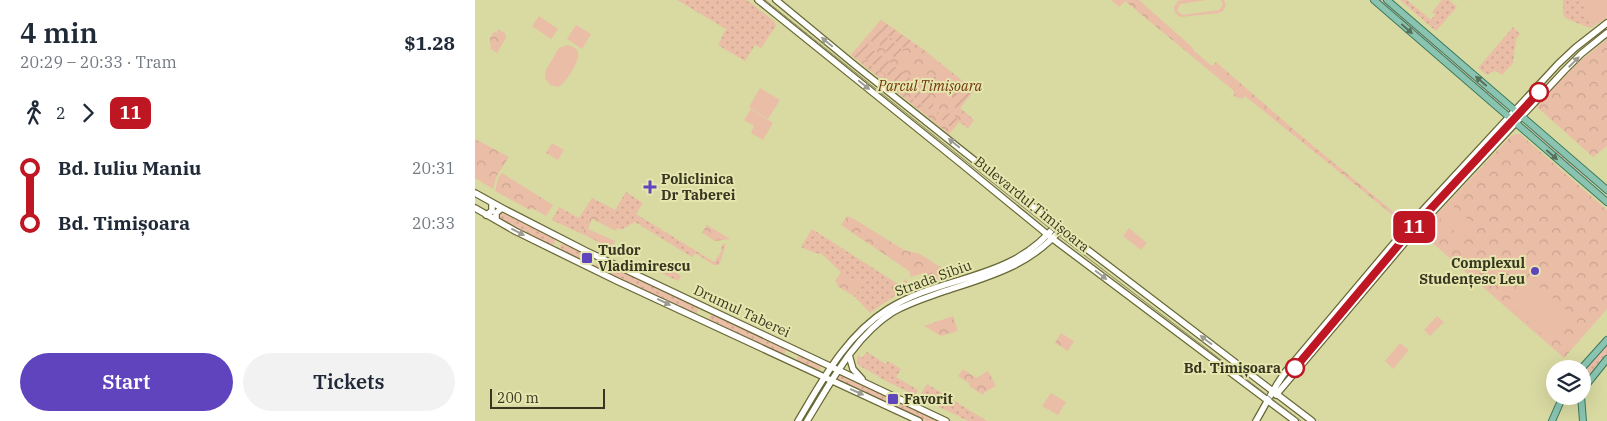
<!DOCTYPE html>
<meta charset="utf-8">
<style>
:root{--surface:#fff;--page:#f2f2f3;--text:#1f2937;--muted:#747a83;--accent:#6044bd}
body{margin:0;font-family:"IBM Plex Serif",serif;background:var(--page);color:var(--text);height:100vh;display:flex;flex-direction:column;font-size:19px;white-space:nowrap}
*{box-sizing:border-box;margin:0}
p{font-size:16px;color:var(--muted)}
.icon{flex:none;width:28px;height:28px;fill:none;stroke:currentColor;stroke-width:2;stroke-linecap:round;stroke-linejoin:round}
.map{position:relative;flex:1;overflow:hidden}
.panel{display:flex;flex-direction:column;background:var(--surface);width:475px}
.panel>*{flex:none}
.badge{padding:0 10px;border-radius:8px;font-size:18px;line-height:32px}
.tools{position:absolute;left:1071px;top:360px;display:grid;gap:10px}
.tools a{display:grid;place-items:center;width:45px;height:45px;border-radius:50%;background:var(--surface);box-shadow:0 5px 20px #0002;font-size:25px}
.scale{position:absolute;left:15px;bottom:12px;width:115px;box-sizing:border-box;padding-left:5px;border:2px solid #373721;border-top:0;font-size:14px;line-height:18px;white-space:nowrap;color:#373721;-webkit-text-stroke:4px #e6e6af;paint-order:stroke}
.map>.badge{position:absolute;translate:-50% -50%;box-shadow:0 0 0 2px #fff}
.legs{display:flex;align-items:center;gap:8px;height:55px;padding:0 20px;font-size:16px}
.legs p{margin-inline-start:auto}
.overview{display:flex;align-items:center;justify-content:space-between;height:85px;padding:0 20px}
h1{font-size:28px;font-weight:600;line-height:38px}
.cta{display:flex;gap:10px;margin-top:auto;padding:10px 20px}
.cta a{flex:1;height:58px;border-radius:30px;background:var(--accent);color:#fff;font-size:20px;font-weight:600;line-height:58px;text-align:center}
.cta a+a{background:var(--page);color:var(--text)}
ul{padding:0 20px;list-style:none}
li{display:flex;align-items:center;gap:18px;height:55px;font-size:19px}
li i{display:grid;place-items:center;width:8px;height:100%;margin:0 6px;background:currentColor}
li i::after{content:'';width:12px;height:12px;margin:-6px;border:4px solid;border-radius:50%;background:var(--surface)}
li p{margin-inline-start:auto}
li:first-child i{background:linear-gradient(#0000 50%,currentColor 0)}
li:last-child i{background:linear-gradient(currentColor 50%,#0000 0)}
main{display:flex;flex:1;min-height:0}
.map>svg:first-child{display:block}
</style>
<main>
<section class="panel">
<div class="overview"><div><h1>4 min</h1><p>20:29 – 20:33 · Tram</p></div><b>$1.28</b></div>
<div class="legs"><svg class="icon" aria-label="walk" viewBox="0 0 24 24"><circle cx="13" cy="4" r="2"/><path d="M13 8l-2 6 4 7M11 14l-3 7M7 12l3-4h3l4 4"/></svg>2<svg class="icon" aria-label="forward" viewBox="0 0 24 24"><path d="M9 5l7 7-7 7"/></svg><b class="badge" style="background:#be1622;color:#fff">11</b></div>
<ul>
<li><i style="color:#be1622"></i><b>Bd. Iuliu Maniu</b><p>20:31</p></li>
<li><i style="color:#be1622"></i><b>Bd. Timișoara</b><p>20:33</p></li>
</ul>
<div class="cta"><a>Start</a><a>Tickets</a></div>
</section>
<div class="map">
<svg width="1132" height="421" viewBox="0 0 1132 421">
<defs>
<pattern id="grass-dots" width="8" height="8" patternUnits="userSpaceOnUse" patternTransform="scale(1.25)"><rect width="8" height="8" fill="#eabda6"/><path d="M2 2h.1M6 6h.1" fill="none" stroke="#c9a38f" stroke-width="1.8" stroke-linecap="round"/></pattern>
<pattern id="park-crowns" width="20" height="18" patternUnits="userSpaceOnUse" patternTransform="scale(1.25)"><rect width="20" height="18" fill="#eabda6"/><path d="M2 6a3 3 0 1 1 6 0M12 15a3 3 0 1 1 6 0" fill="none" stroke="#c9a38f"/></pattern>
<pattern id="garden-furrows" width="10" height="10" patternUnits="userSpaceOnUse" patternTransform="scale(1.25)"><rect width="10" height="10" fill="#eabda6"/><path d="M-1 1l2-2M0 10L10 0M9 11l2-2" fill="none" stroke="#c9a38f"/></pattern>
</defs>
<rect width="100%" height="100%" fill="#d9d9a2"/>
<!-- grass -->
<path fill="url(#grass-dots)" d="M 202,0 L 272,0 L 299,21 L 301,26 L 286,48 L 280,45 L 270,61 L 243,45 L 251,29 Z
M 902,0 L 909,0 L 967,50 L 966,54 L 964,54 Z
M 925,0 L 932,0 L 956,20 L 960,15 L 957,12 L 967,0 L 974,0 L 982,7 L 961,31 Z
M 1088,0 L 1107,0 L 1112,14 L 1122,24 L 1115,28 L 1092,19 L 1088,15 Z
M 1038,27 L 1045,34 L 1041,39 L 1038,63 L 1027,75 L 1023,72 L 1019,71 L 1012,75 L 1003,68 Z
M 972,56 L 1029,103 L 1026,107 L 970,59 Z
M 1052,126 L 1116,181 L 1117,183 L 1051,128 Z
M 151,192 L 168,203 L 161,214 L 239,262 L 246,252 L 247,244 L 251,244 L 244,265 L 239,265 L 220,253 L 217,257 L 160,222 L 148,229 L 120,215 L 114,219 L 107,234 L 77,220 L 84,207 L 104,218 L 117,198 L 140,210 Z
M 26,212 L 80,239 L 80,243 L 77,246 L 75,245 L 24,220 L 23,215 Z
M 337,229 L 426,286 L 431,278 L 434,290 L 418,297 L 395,313 L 380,297 L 387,281 L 371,277 L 347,254 L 340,253 L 326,247 Z
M 89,243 L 118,258 L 115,264 L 86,250 L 85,245 Z
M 123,260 L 224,307 L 221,314 L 120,267 Z
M 185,263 L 206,276 L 203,281 L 180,270 Z
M 239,314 L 310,347 L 311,352 L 306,355 L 235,320 L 234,316 Z
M 1132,345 L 1132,357 L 1108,386 L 1108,373 Z
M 392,352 L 411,364 L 413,361 L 426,369 L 421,377 L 443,390 L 440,395 L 415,383 L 383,365 L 382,357 L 383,355 L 387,358 Z
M 325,355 L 347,365 L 344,371 L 323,362 L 322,357 Z
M 366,374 L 466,421 L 451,421 L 361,380 Z
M 452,384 L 512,421 L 493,421 L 444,397 Z"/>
<!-- park -->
<path fill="url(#park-crowns)" d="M 636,0 L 664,0 L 717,47 L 719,51 L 737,66 L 741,62 L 832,141 L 931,222 L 929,224 L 770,96 L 767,99 L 759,96 L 759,91 L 650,1 L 644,7 Z
M 406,20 L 449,50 L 499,90 L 485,108 L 499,120 L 493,128 L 484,122 L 474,134 L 376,55 Z
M 23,29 L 30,33 L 31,38 L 22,53 L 16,49 L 15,38 L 19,32 L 22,33 Z
M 1132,39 L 1132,146 L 1118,157 L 1061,106 L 1105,61 Z
M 1040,134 L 1045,134 L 1132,210 L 1132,309 L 1089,358 L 945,232 L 1036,136 Z
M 0,139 L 34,157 L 21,177 L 18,189 L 0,178 Z
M 77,143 L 89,150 L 83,160 L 71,153 Z
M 27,173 L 78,205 L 71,216 L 57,208 L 55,210 L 20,191 L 23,178 Z
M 121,215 L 148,229 L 147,230 L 142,228 L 141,231 L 117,219 L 113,229 L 140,241 L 136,248 L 107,234 L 114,219 Z
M 372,216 L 379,219 L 429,250 L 445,254 L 470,270 L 473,278 L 440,289 L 439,287 L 451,283 L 448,273 L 436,277 L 434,271 L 366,225 Z
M 232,225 L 255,239 L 240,241 L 227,233 Z
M 366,272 L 372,277 L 388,281 L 380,297 L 362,286 L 363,284 L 360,281 Z
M 478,316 L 483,331 L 466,336 L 449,326 Z
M 586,333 L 599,341 L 593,351 L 580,343 Z
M 488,369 L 501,378 L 513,371 L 521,386 L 510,392 L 508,395 L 494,386 L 495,384 L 483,376 Z"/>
<!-- garden -->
<path fill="url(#garden-furrows)" d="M 406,20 L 449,50 L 455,55 L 453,58 L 435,44 L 430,49 L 409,32 L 402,41 C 395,39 391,43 394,49 L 385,60 L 383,58 L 382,59 L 376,55 Z
M 409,35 L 429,51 L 422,60 L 405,46 L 404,42 Z
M 396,51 L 401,51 L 418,65 L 410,74 L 390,58 Z
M 389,60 L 451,110 L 449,113 L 386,63 Z
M 419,66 L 442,84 L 434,93 L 412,75 Z
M 455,72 L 478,91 L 475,93 L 470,92 L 463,94 L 447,81 Z
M 489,82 L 499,90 L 485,108 L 499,120 L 493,128 L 484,122 L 478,129 L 461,115 L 463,112 L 470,115 L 476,113 L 489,124 L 495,124 L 495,118 L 494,118 L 480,108 L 481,102 L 478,95 L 485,88 L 489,93 L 491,90 L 485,87 Z
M 443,86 L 459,99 L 458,105 L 461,110 L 459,113 L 436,95 Z"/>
<!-- pitch -->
<path fill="#eabda6" d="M 708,0 L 731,0 L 705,4 L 702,10 L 707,15 L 744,10 L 748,5 L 746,0 L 749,0 L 751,6 L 748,11 L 744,13 L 705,17 L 700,13 L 699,7 L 703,1 Z
M 1107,0 L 1132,0 L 1132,18 L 1122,24 L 1112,14 Z
M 64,16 L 83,29 L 76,39 L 57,26 Z
M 101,25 L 116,34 L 107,49 L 92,39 Z
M 93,45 C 109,49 103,60 97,71 C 93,77 90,83 83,87 L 75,85 L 70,78 L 71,70 L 84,48 Z
M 462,63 L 485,81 L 480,88 L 457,69 Z
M 285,88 L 305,100 L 293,119 L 274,107 Z
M 276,109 L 298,123 L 288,140 L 276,133 L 279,126 L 269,120 Z
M 977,205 L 996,222 L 984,235 L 965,219 Z
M 654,228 L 672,243 L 666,250 L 648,236 Z
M 1053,277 L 1096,314 L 1074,340 L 1031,303 Z
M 962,316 L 969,322 L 955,336 L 949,330 Z
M 925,343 L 934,350 L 918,369 L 910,361 Z
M 576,393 L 591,402 L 583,415 L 567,406 Z"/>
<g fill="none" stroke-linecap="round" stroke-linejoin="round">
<!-- secondary casing -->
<g stroke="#686835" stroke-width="8">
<path id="secondary" d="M 283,0 L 484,162 L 578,239 L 820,421
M 301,0 L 381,66 L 592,234 L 837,421
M 0,193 L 27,208 L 111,251 L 471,421
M 0,208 L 40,231 L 142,281 L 444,421
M 11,215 L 17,211 L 17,203
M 21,220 L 21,213 L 27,208
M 374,355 L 378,369 L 387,379
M 801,395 L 938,233 L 1089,71 L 1106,54 L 1132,33
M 323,421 C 347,381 371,335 413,309 C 469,274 535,282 581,225
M 332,421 C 356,382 379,337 418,312 C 434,303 450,298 467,292 C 512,277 554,267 586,229
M 781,421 C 791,404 799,387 811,371 L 935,224 L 1083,64 L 1100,48 L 1132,23"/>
</g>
<!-- primary casing -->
<g stroke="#3a795d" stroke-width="8">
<path id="primary" d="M 899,0 L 1132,202
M 912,0 L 1132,190
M 1106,369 L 1132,340
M 1108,389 L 1132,359
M 1106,396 L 1108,421
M 1077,421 L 1088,396"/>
</g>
<!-- secondary -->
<use href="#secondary" stroke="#fff" stroke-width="5.5"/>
<!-- primary -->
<use href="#primary" stroke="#8ac4b1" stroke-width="6"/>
<!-- tram -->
<path stroke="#888861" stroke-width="1" d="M 290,0 L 588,239 L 826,421"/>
</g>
<!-- one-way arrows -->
<defs><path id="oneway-solid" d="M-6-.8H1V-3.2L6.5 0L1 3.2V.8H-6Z" transform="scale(1.25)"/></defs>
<g fill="#586f5b">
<use href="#oneway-solid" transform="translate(932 29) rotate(41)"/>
<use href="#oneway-solid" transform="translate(1006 81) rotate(-139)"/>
<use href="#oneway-solid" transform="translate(1077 155) rotate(41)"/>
</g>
<g fill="#9b9b90">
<use href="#oneway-solid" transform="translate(352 42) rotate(-140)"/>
<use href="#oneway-solid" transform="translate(1099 62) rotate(-45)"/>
<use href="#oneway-solid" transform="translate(389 85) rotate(39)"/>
<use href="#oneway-solid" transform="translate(479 143) rotate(-141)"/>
<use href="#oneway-solid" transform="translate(43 232) rotate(27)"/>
<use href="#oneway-solid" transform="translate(626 275) rotate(37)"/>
<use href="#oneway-solid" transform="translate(189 302) rotate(25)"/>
<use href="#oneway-solid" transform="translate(731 340) rotate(-143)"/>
<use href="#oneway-solid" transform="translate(382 392) rotate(24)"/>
</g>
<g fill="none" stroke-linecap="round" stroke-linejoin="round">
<!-- line-1 casing -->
<g stroke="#fff" stroke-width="11">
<path id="line-1" d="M 820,368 L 937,229 L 1064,92"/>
</g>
<!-- line-1 -->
<use href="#line-1" stroke="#be1622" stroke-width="8"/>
</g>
<!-- markers -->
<g fill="#fff" stroke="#be1622" stroke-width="2.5">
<circle cx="1064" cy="92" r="9"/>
<circle cx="820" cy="368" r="9"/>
</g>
<g fill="#6044bd" stroke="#e6e6af" stroke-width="2">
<path d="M172.5 179.5h5v5h5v5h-5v5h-5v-5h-5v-5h5z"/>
<rect x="106" y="252" width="12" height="12" rx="2.5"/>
<circle cx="1060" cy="271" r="5"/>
<rect x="412" y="393" width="12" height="12" rx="2.5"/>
</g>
<g text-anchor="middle" stroke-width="4" stroke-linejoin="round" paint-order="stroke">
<!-- park labels -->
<g font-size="14" font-style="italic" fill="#71340e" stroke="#e6e6af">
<text x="455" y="91">Parcul Timișoara</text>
</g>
<!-- poi labels -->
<g font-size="14" font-weight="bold" fill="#373721" stroke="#e6e6af" text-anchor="start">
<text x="186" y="184">Policlinica<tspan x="186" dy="16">Dr Taberei</tspan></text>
<text x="123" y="255">Tudor<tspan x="123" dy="16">Vladimirescu</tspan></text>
<text x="1050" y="268" text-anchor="end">Complexul<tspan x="1050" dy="16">Studențesc Leu</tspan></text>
<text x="429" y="404">Favorit</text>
</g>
<!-- street labels -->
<g font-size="14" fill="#373721" stroke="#e6e6af">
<text transform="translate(557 204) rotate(39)" y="5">Bulevardul Timișoara</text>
<text transform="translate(458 278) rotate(-20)" y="5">Strada Sibiu</text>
<text transform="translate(267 311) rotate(25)" y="5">Drumul Taberei</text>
</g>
<!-- stop labels -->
<g font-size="14" font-weight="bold" fill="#373721" stroke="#e6e6af" text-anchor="end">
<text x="806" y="373">Bd. Timișoara</text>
</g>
</g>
</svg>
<div class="tools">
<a><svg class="icon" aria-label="layers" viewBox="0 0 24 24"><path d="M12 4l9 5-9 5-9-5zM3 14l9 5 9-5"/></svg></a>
</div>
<div class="scale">200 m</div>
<b class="badge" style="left:939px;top:227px;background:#be1622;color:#fff">11</b>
</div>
</main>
